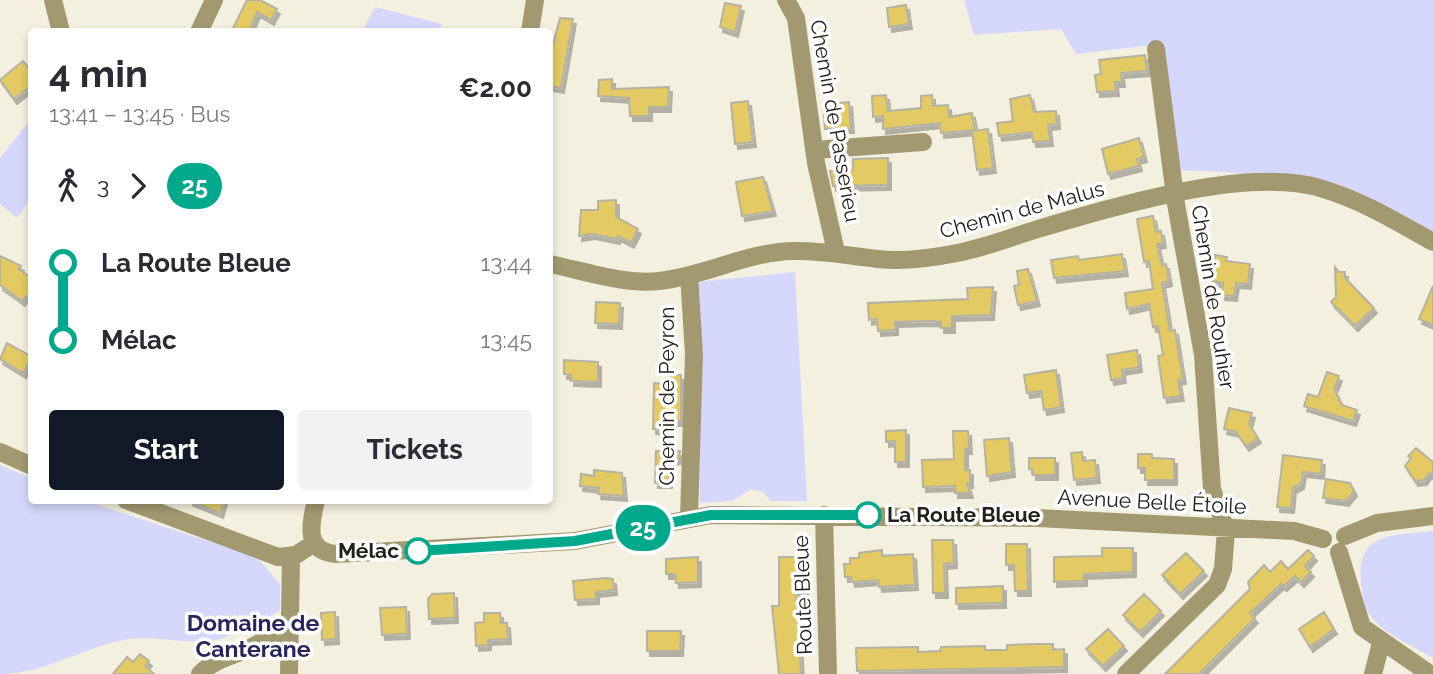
<!DOCTYPE html>
<meta charset="utf-8">
<style>
:root{--surface:#fff;--page:#f2f2f3;--text:#2b2b33;--muted:#7c7c81;--accent:#111827}
body{margin:0;font-family:Raleway,sans-serif;background:var(--page);color:var(--text);height:100vh;display:flex;flex-direction:column;font-size:26px;white-space:nowrap}
*{box-sizing:border-box;margin:0}
p{font-size:23px;color:var(--muted)}
.icon{flex:none;width:38px;height:38px;fill:none;stroke:currentColor;stroke-width:2;stroke-linecap:round;stroke-linejoin:round}
.map{position:relative;flex:1;overflow:hidden}
.panel{position:absolute;left:28px;top:28px;width:525px;height:476px;display:flex;flex-direction:column;background:var(--surface);border-radius:7px;box-shadow:0 4px 10px #0003}
.panel>*{flex:none}
.badge{padding:0 14px;border-radius:23px;font-size:24px;line-height:46px}
.map>.badge{position:absolute;translate:-50% -50%;box-shadow:0 0 0 4px #fff}
.legs{display:flex;align-items:center;gap:10px;height:77px;padding:0 21px;font-size:23px}
.legs p{margin-inline-start:auto}
.summary{display:flex;align-items:center;justify-content:space-between;height:119px;padding:0 21px}
h1{font-size:38px;font-weight:700;line-height:52px}
.primary-button{display:flex;gap:14px;margin-top:auto;padding:14px 21px}
.primary-button a{flex:1;height:80px;border-radius:7px;background:var(--accent);color:#fff;font-size:28px;font-weight:700;line-height:80px;text-align:center}
.primary-button a+a{background:var(--page);color:var(--text)}
ul{padding:0 21px;list-style:none}
li{display:flex;align-items:center;gap:24px;height:77px;font-size:26px}
li i{display:grid;place-items:center;width:10px;height:100%;margin:0 9px;background:currentColor}
li i::after{content:'';width:18px;height:18px;margin:-9px;border:5px solid;border-radius:50%;background:var(--surface)}
li p{margin-inline-start:auto}
li:first-child i{background:linear-gradient(#0000 50%,currentColor 0)}
li:last-child i{background:linear-gradient(currentColor 50%,#0000 0)}
.map>svg:first-child{display:block}
</style>
<div class="map">
<svg width="1433" height="674" viewBox="0 0 1433 674">
<defs>
<filter id="shadow"><feDropShadow dx="3" dy="5" stdDeviation="0" flood-color="#0004"/></filter>
</defs>
<rect width="100%" height="100%" fill="#f3f0df"/>
<!-- green -->
<path fill="#d5d8fc" d="M 964,0 L 1433,0 L 1433,236 L 1338,184 L 1225,172 L 1171,170 L 1153,45 L 1076,54 L 1061,29 L 974,35 Z
M 375,7 L 442,24 L 440,31 L 362,31 Z
M 31,119 L 31,198 L 17,218 L 0,204 L 0,158 Z
M 795,272 L 807,501 L 771,501 L 763,492 L 751,489 L 732,501 L 700,503 L 696,282 Z
M 0,465 L 31,478 L 32,500 L 85,501 L 245,553 L 259,560 L 280,584 L 280,611 L 267,618 L 240,615 L 236,618 L 234,632 C 206,652 161,634 129,639 C 84,646 46,674 0,674 Z
M 1433,531 L 1433,658 C 1415,647 1388,636 1374,620 C 1363,609 1362,594 1361,579 C 1357,531 1397,535 1433,531 Z"/>
<!-- building -->
<path fill="#e3ca64" stroke="#b5b2a2" stroke-width="2" filter="url(#shadow)" d="M 247,0 L 260,0 L 277,9 L 271,20 L 257,12 L 249,32 L 231,32 Z
M 725,3 L 741,6 L 735,32 L 720,27 Z
M 906,5 L 909,24 L 889,27 L 887,8 Z
M 560,18 L 573,19 L 561,88 L 550,86 L 550,56 Z
M 1145,55 L 1147,71 L 1121,73 L 1122,82 L 1115,82 L 1116,91 L 1097,92 L 1095,75 L 1101,74 L 1099,60 Z
M 23,61 L 32,72 L 32,85 L 14,99 L 0,80 Z
M 612,79 L 612,89 L 669,87 L 668,107 L 649,107 L 649,116 L 630,116 L 629,98 L 598,96 L 599,80 Z
M 886,95 L 888,111 L 921,108 L 921,96 L 932,95 L 933,106 L 948,105 L 949,117 L 972,113 L 975,130 L 941,133 L 940,123 L 883,129 L 883,116 L 873,117 L 872,96 Z
M 1030,95 L 1034,112 L 1056,111 L 1057,124 L 1048,125 L 1050,141 L 1033,142 L 1032,132 L 999,136 L 997,123 L 1013,121 L 1010,99 Z
M 748,101 L 753,142 L 735,144 L 731,103 Z
M 849,102 L 851,128 L 825,129 L 823,104 Z
M 988,129 L 993,168 L 977,170 L 972,131 Z
M 1139,138 L 1144,157 L 1137,159 L 1139,166 L 1108,174 L 1102,149 Z
M 888,158 L 888,185 L 833,186 L 830,171 L 853,170 L 853,159 Z
M 763,177 L 773,211 L 742,216 L 736,182 Z
M 616,200 L 616,217 L 638,229 L 631,243 L 618,236 L 617,239 L 592,234 L 579,236 L 581,210 L 598,210 L 598,201 Z
M 1153,216 L 1156,232 L 1161,231 L 1163,243 L 1157,244 L 1162,265 L 1166,264 L 1169,281 L 1162,283 L 1170,331 L 1175,330 L 1183,379 L 1178,380 L 1181,396 L 1164,398 L 1158,356 L 1163,355 L 1158,326 L 1153,327 L 1149,304 L 1127,309 L 1125,293 L 1153,289 L 1149,261 L 1144,262 L 1137,219 Z
M 1122,254 L 1125,271 L 1054,278 L 1051,260 L 1078,256 L 1079,260 Z
M 1215,255 L 1227,257 L 1226,261 L 1250,264 L 1248,284 L 1236,283 L 1234,296 L 1222,295 L 1223,283 L 1212,281 Z
M 0,256 L 21,266 L 19,269 L 32,279 L 32,300 L 26,296 L 22,301 L 0,285 Z
M 1335,267 L 1339,272 L 1345,272 L 1345,278 L 1374,308 L 1355,326 L 1331,302 L 1336,297 Z
M 1028,269 L 1037,301 L 1018,305 L 1014,286 L 1019,285 L 1017,271 Z
M 1433,286 L 1433,325 L 1419,319 Z
M 993,287 L 991,315 L 952,316 L 952,328 L 941,328 L 941,322 L 931,321 L 895,322 L 895,330 L 878,331 L 877,319 L 869,320 L 868,303 L 968,299 L 967,288 Z
M 596,302 L 620,303 L 619,324 L 595,323 Z
M 7,343 L 32,357 L 23,373 L 0,359 Z
M 1137,350 L 1139,367 L 1122,370 L 1123,378 L 1111,380 L 1107,355 Z
M 564,360 L 598,362 L 598,382 L 571,381 L 571,375 L 564,374 Z
M 1056,370 L 1061,407 L 1044,410 L 1041,391 L 1027,393 L 1024,375 Z
M 1327,372 L 1339,376 L 1334,389 L 1342,405 L 1357,410 L 1353,421 L 1304,406 L 1308,394 L 1318,397 Z
M 670,375 L 681,375 L 681,421 L 668,421 L 668,430 L 653,429 L 654,383 L 670,384 Z
M 1229,408 L 1252,413 L 1249,424 L 1258,438 L 1246,446 L 1236,432 L 1224,429 Z
M 906,430 L 906,462 L 895,462 L 895,441 L 886,442 L 886,431 Z
M 953,431 L 968,431 L 969,449 L 965,449 L 965,470 L 970,470 L 970,483 L 967,483 L 970,493 L 955,493 L 955,486 L 923,487 L 922,460 L 954,459 Z
M 1009,438 L 1012,472 L 987,476 L 984,440 Z
M 1416,448 L 1433,462 L 1433,473 L 1428,474 L 1424,480 L 1415,481 L 1405,466 L 1411,458 L 1408,456 Z
M 656,451 L 680,451 L 679,459 L 669,460 L 669,483 L 655,483 Z
M 1082,452 L 1083,461 L 1095,460 L 1097,478 L 1074,480 L 1071,453 Z
M 1138,454 L 1152,454 L 1152,458 L 1174,459 L 1174,480 L 1145,480 L 1145,468 L 1138,468 Z
M 1283,455 L 1322,460 L 1321,474 L 1303,472 L 1301,484 L 1293,488 L 1291,508 L 1277,507 Z
M 1029,458 L 1055,458 L 1055,475 L 1033,475 L 1033,470 L 1029,469 Z
M 594,470 L 622,473 L 624,496 L 598,494 L 599,488 L 580,486 L 581,474 L 594,476 Z
M 1326,479 L 1350,483 L 1354,491 L 1346,501 L 1323,498 Z
M 189,500 L 224,500 L 220,513 Z
M 932,540 L 953,540 L 954,563 L 944,564 L 945,593 L 933,593 Z
M 1006,544 L 1027,544 L 1028,591 L 1015,591 L 1014,565 L 1006,565 Z
M 1102,548 L 1133,548 L 1133,572 L 1084,574 L 1084,581 L 1054,582 L 1054,557 L 1102,556 Z
M 882,550 L 882,556 L 913,554 L 915,585 L 879,587 L 878,580 L 852,582 L 851,577 L 845,577 L 844,564 L 850,564 L 850,558 L 859,558 L 859,553 Z
M 1308,550 L 1314,556 L 1305,566 L 1311,572 L 1301,582 L 1295,576 L 1284,586 L 1281,584 L 1250,613 L 1255,618 L 1199,674 L 1165,674 L 1250,589 L 1248,582 L 1264,565 L 1270,572 L 1281,561 L 1288,569 Z
M 1186,553 L 1204,571 L 1180,594 L 1162,575 Z
M 698,557 L 698,582 L 676,583 L 675,574 L 666,574 L 666,559 Z
M 779,557 L 805,557 L 805,589 L 796,589 L 801,674 L 779,674 L 772,606 L 779,606 Z
M 607,578 L 613,579 L 614,590 L 596,592 L 596,599 L 575,600 L 573,581 Z
M 1003,586 L 1003,603 L 956,604 L 956,588 Z
M 454,593 L 455,618 L 429,619 L 428,599 L 432,594 Z
M 1144,594 L 1161,611 L 1140,632 L 1123,615 Z
M 406,607 L 407,634 L 382,635 L 380,608 Z
M 335,612 L 336,639 L 322,640 L 321,613 Z
M 1324,612 L 1334,629 L 1310,647 L 1299,629 Z
M 484,613 L 500,613 L 501,623 L 507,623 L 508,639 L 488,640 L 488,645 L 476,646 L 475,623 L 484,622 Z
M 1108,629 L 1124,646 L 1103,666 L 1086,649 Z
M 647,631 L 681,631 L 680,651 L 647,651 Z
M 1039,644 L 1053,644 L 1053,650 L 1064,649 L 1064,667 L 857,671 L 856,648 L 918,647 L 918,652 L 940,651 L 941,647 L 985,646 L 985,650 L 1007,650 L 1007,645 Z
M 140,654 L 149,661 L 145,666 L 154,674 L 113,674 L 127,657 L 133,662 Z"/>
<g fill="none" stroke-linecap="round" stroke-linejoin="round">
<!-- minor -->
<path stroke="#a39971" stroke-width="18" d="M 53,0 L 61,32
M 786,0 L 796,18 L 816,163 L 836,252
M 199,32 L 214,0
M 530,32 L 535,0
M 814,150 L 923,142
M 550,264 C 584,271 624,285 659,281 C 705,276 747,252 793,251 C 822,250 849,256 878,259 C 903,262 932,258 957,253 C 984,248 1012,237 1038,229 C 1112,207 1250,165 1323,189 C 1363,201 1397,222 1433,242
M 0,452 L 32,466
M 126,500 L 278,557 L 296,555 L 314,543
M 316,500 C 311,523 303,551 336,554 L 575,541 L 711,515 L 1037,518 L 1294,531 L 1323,539
M 824,515 L 828,674
M 689,518 L 694,354 L 689,275
M 1345,536 L 1377,523 L 1433,516
M 1339,552 L 1362,627 L 1430,674
M 200,674 C 217,656 239,656 259,643 C 270,636 275,633 288,630
M 289,674 L 291,557
M 1126,674 L 1217,585 L 1223,569 L 1226,530 L 1212,489 L 1203,355 L 1176,204 L 1156,49
M 1373,674 L 1381,643"/>
</g>
<g fill="none" stroke-linecap="round" stroke-linejoin="round">
<!-- line-1 casing -->
<g stroke="#fff" stroke-width="16">
<path id="line-1" d="M 418,551 L 575,541 L 711,515 L 868,515"/>
</g>
<!-- line-1 -->
<use href="#line-1" stroke="#00a98b" stroke-width="10"/>
</g>
<!-- markers -->
<g fill="#fff" stroke="#00a98b" stroke-width="3.5">
<circle cx="868" cy="515" r="12"/>
<circle cx="418" cy="551" r="12"/>
</g>
<g text-anchor="middle" stroke-width="7" stroke-linejoin="round" paint-order="stroke">
<!-- street labels -->
<g font-size="21" fill="#21201a" stroke="#fff">
<text transform="translate(835 121) rotate(80)" y="7">Chemin de Passerieu</text>
<text transform="translate(1022 210) rotate(-15)" y="7">Chemin de Malus</text>
<text transform="translate(1213 297) rotate(81)" y="7">Chemin de Rouhier</text>
<text transform="translate(667 396) rotate(-90)" y="7">Chemin de Peyron</text>
<text transform="translate(1152 502) rotate(3)" y="7">Avenue Belle Étoile</text>
<text transform="translate(803 595) rotate(-92)" y="7">Route Bleue</text>
</g>
<!-- stop labels -->
<g font-size="21" font-weight="bold" fill="#21201a" stroke="#fff" text-anchor="start">
<text x="887" y="522">La Route Bleue</text>
<text x="399" y="558" text-anchor="end">Mélac</text>
</g>
<!-- neighbourhood labels -->
<g font-size="23" font-weight="bold" fill="#28245e" stroke="#fff">
<text x="253" y="631">Domaine de<tspan x="253" dy="26">Canterane</tspan></text>
</g>
</g>
</svg>
<b class="badge" style="left:643px;top:528px;background:#00a98b;color:#fff">25</b>
<section class="panel">
<div class="summary"><div><h1>4 min</h1><p>13:41 – 13:45 · Bus</p></div><b>€2.00</b></div>
<div class="legs"><svg class="icon" aria-label="walk" viewBox="0 0 24 24"><circle cx="13" cy="4" r="2"/><path d="M13 8l-2 6 4 7M11 14l-3 7M7 12l3-4h3l4 4"/></svg>3<svg class="icon" aria-label="forward" viewBox="0 0 24 24"><path d="M9 5l7 7-7 7"/></svg><b class="badge" style="background:#00a98b;color:#fff">25</b></div>
<ul>
<li><i style="color:#00a98b"></i><b>La Route Bleue</b><p>13:44</p></li>
<li><i style="color:#00a98b"></i><b>Mélac</b><p>13:45</p></li>
</ul>
<div class="primary-button"><a>Start</a><a>Tickets</a></div>
</section>
</div>
